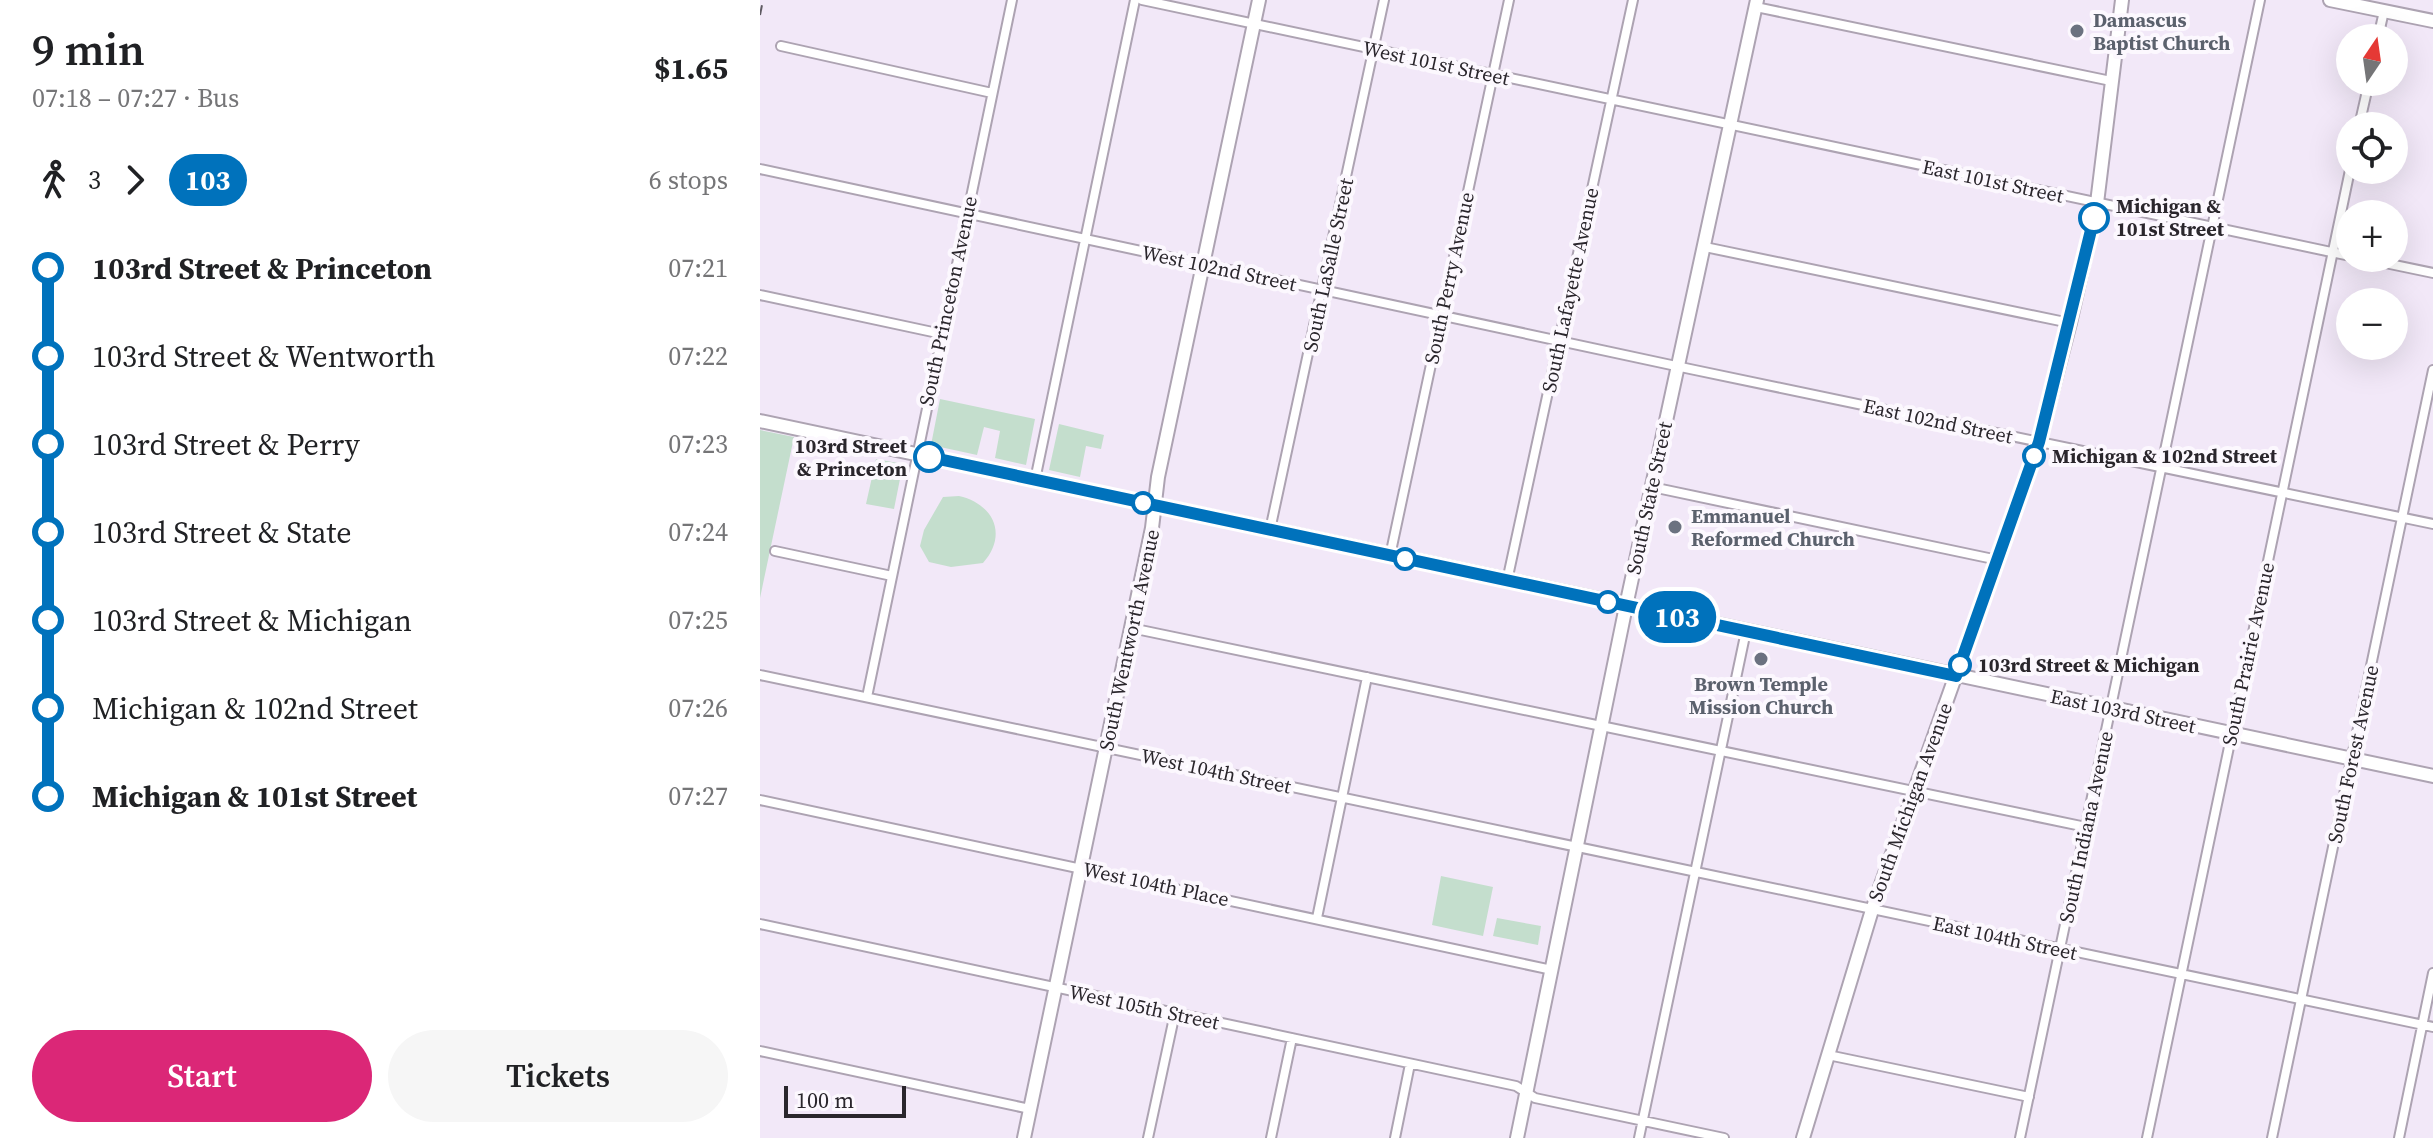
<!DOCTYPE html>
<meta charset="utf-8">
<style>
:root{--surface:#fff;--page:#f6f6f6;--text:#202124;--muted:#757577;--accent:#db2777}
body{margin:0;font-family:"Source Serif 4",serif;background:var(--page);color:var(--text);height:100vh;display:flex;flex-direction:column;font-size:30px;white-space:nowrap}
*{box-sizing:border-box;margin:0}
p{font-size:26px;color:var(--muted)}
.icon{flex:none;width:44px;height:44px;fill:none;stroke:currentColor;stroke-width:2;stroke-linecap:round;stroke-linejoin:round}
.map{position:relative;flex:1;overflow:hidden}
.side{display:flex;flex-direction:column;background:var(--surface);width:760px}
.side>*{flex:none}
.badge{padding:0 16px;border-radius:26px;font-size:28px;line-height:52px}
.needle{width:52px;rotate:13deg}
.fabs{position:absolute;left:1576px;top:24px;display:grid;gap:16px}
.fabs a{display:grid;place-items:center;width:72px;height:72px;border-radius:50%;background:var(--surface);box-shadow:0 8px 32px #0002;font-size:40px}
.scale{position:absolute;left:24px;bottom:20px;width:122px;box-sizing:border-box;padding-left:8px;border:4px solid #2a262c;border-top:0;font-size:22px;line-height:28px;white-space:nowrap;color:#2a262c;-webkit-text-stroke:6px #fcf8fe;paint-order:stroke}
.map>.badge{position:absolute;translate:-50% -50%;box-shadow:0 0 0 4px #fff}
.legs{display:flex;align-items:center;gap:12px;height:88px;padding:0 32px;font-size:26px}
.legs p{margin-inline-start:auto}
.headline{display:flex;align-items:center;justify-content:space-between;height:136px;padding:0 32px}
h1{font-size:44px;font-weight:600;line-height:60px}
.cta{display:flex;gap:16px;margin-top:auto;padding:16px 32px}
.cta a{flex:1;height:92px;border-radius:48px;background:var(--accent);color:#fff;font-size:32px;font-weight:600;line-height:92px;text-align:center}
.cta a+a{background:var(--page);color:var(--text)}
ul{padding:0 32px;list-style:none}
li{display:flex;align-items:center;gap:28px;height:88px;font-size:30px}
li i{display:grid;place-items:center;width:12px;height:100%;margin:0 10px;background:currentColor}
li i::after{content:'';width:20px;height:20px;margin:-10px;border:6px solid;border-radius:50%;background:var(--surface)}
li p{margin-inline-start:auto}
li:first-child i{background:linear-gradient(#0000 50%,currentColor 0)}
li:last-child i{background:linear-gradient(currentColor 50%,#0000 0)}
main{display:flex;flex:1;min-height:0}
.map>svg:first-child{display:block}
</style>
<main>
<section class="side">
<div class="headline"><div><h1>9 min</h1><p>07:18 – 07:27 · Bus</p></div><b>$1.65</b></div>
<div class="legs"><svg class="icon" aria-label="walk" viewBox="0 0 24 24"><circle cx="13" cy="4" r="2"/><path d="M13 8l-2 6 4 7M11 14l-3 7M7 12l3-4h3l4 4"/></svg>3<svg class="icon" aria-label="forward" viewBox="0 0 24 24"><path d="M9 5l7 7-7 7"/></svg><b class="badge" style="background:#0072bc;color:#fff">103</b><p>6 stops</p></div>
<ul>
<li><i style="color:#0072bc"></i><b>103rd Street &amp; Princeton</b><p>07:21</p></li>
<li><i style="color:#0072bc"></i><span>103rd Street &amp; Wentworth</span><p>07:22</p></li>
<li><i style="color:#0072bc"></i><span>103rd Street &amp; Perry</span><p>07:23</p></li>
<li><i style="color:#0072bc"></i><span>103rd Street &amp; State</span><p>07:24</p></li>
<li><i style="color:#0072bc"></i><span>103rd Street &amp; Michigan</span><p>07:25</p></li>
<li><i style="color:#0072bc"></i><span>Michigan &amp; 102nd Street</span><p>07:26</p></li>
<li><i style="color:#0072bc"></i><b>Michigan &amp; 101st Street</b><p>07:27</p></li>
</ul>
<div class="cta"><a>Start</a><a>Tickets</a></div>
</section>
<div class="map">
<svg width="1673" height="1138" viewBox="0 0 1673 1138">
<rect width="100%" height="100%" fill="#f2e8f8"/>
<!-- green -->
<path fill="#c4decd" d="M 180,399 L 275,419 L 266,465 L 235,458 L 240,431 L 224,427 L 217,455 L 171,445 Z
M 299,424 L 344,435 L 341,449 L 326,446 L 320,477 L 289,470 Z
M 0,430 L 34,437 L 0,598 Z
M 116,459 L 143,464 L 134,509 L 106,504 Z
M 199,496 C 234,504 248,535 223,563 L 191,567 L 169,562 L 160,546 L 164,530 L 183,497 Z
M 681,876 L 733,887 L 723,936 L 672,925 Z
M 737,918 L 781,926 L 778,945 L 733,936 Z"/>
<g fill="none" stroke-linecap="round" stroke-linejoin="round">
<!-- street casing -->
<g stroke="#ada3b2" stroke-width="12">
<path id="street" d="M 382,0 L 1590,256
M 996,7 L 1351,81
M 1618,38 L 1624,11
M 21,46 L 232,93
M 1599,126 L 1609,82
M 0,169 L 930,369 L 1673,524
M 945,247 L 1310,323
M 1601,258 L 1673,273
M 0,295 L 182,334
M 275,480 L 375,0
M 892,487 L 1238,560
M 510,530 L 624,0
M 15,551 L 132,576
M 630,556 L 749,0
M 747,581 L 873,0
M 371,628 L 1326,827
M 0,675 L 1673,1027
M 107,697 L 252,0
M 0,800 L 792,970
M 557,918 L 607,677
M 0,924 L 756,1086 L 775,1098 L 964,1138
M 0,1051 L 270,1109
M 1068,1055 L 1269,1097
M 388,1138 L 415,1013
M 511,1138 L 532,1038
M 635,1138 L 650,1064
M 879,1138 L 986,631
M 1260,1138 L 1500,0
M 1387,1138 L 1590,170
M 1512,1138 L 1673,370
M 1639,1138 L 1673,973"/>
</g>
<!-- secondary casing -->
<g stroke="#ada3b2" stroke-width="16">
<path id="secondary" d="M 1570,0 L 1673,21
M 0,421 L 1673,776
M 264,1138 L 392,528 L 398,477 L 499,0
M 757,1138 L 866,606 L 997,0
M 1043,1138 L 1112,910 L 1279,442 L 1310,323 L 1337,203 L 1362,0"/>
</g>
<!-- street -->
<use href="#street" stroke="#fff" stroke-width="8"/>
<!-- secondary -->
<use href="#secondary" stroke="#fff" stroke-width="12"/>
<!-- rail -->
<path stroke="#5f5a62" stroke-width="2" stroke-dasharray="10 10" stroke-linecap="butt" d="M 0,15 L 3,0"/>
</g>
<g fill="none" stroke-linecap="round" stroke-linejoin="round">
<!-- line-1 casing -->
<g stroke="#fff" stroke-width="18">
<path id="line-1" d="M 169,457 L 1196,676 L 1279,442 L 1334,218"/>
</g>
<!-- line-1 -->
<use href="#line-1" stroke="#0072bc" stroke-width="12"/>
</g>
<!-- markers -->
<g fill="#6b7280" stroke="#fcf8fe" stroke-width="3">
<circle cx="1317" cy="31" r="8"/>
<circle cx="915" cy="527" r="8"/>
<circle cx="1001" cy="659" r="8"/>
</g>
<g fill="#fff" stroke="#0072bc" stroke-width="4">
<circle cx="1334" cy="218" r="14"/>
<circle cx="1274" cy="456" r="10"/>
<circle cx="169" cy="457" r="14"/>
<circle cx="383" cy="503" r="10"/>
<circle cx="645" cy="559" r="10"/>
<circle cx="848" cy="602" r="10"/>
<circle cx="1200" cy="665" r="10"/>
</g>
<g text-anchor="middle" stroke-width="8" stroke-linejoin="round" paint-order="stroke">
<!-- worship labels -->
<g font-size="20" font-weight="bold" fill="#5b616d" stroke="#fcf8fe" text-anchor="start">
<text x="1333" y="27">Damascus<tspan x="1333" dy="23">Baptist Church</tspan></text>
<text x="931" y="523">Emmanuel<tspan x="931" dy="23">Reformed Church</tspan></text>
<text x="1001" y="691" text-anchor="middle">Brown Temple<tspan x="1001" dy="23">Mission Church</tspan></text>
</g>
<!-- street labels -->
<g font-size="20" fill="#2a262c" stroke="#fcf8fe">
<text transform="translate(676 63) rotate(12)" y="7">West 101st Street</text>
<text transform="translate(1233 181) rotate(12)" y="7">East 101st Street</text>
<text transform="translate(568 265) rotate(-78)" y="7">South LaSalle Street</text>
<text transform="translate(459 268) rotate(12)" y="7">West 102nd Street</text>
<text transform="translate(689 278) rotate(-78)" y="7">South Perry Avenue</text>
<text transform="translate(810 290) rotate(-78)" y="7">South Lafayette Avenue</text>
<text transform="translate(188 301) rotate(-78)" y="7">South Princeton Avenue</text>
<text transform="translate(1178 421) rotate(12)" y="7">East 102nd Street</text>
<text transform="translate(889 498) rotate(-78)" y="7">South State Street</text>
<text transform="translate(369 640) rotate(-78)" y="7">South Wentworth Avenue</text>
<text transform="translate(1488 654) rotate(-78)" y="7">South Prairie Avenue</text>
<text transform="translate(1363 711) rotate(12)" y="7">East 103rd Street</text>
<text transform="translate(1593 754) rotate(-78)" y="7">South Forest Avenue</text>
<text transform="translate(456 771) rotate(12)" y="7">West 104th Street</text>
<text transform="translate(1150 802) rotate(-70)" y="7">South Michigan Avenue</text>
<text transform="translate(1326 827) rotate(-78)" y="7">South Indiana Avenue</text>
<text transform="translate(396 884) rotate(12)" y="7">West 104th Place</text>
<text transform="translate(1245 938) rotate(12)" y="7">East 104th Street</text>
<text transform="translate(384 1007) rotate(12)" y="7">West 105th Street</text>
</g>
<!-- stop labels -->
<g font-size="20" font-weight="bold" fill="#2a262c" stroke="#fcf8fe" text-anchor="start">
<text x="1356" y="213">Michigan &amp;<tspan x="1356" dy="23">101st Street</tspan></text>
<text x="147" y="453" text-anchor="end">103rd Street<tspan x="147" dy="23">&amp; Princeton</tspan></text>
<text x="1292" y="463">Michigan &amp; 102nd Street</text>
<text x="1218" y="672">103rd Street &amp; Michigan</text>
</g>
</g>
</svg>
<div class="fabs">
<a><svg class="needle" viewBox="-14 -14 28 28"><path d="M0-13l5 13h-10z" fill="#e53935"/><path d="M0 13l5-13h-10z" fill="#757577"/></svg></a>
<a><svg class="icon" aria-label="locate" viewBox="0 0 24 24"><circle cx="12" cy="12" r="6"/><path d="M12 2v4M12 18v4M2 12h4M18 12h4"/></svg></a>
<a>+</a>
<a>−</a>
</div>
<div class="scale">100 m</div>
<b class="badge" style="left:917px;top:617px;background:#0072bc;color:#fff">103</b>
</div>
</main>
